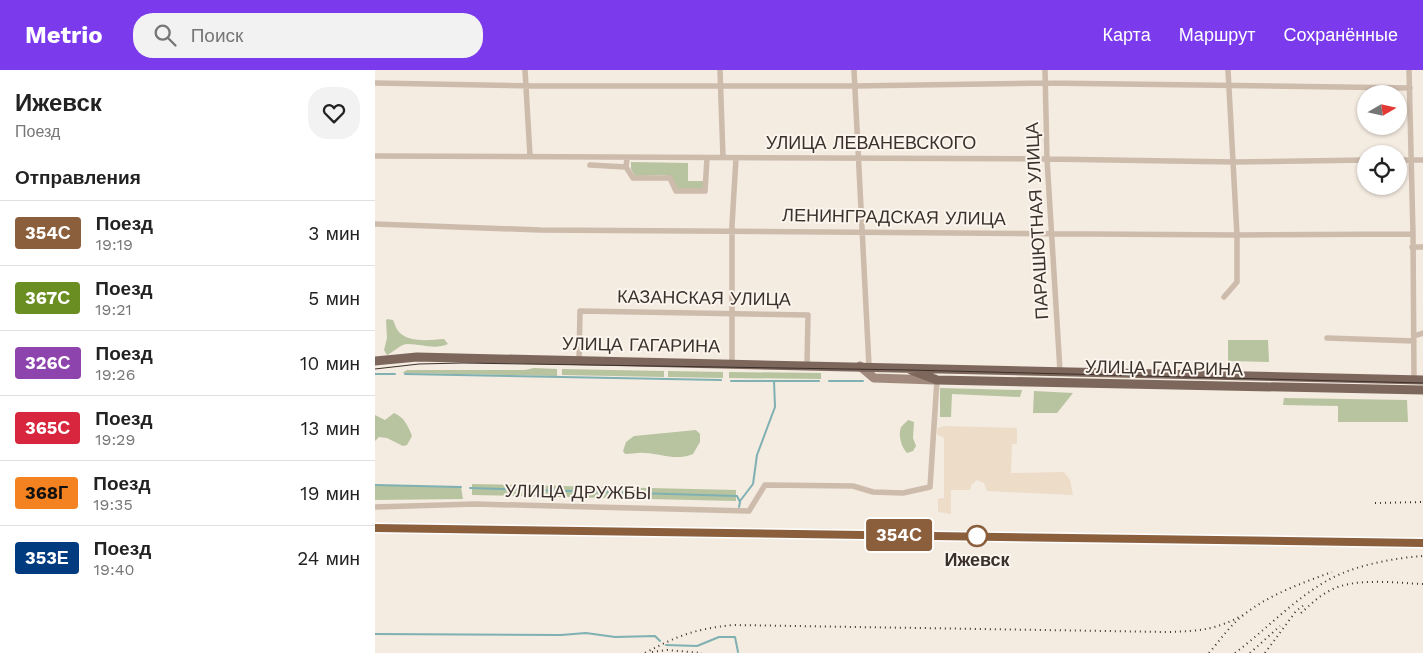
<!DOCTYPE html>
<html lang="ru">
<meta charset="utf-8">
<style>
:root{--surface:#fff;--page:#f2f2f2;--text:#222;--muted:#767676;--line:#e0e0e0;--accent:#7c3aed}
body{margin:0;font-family:"Work Sans",sans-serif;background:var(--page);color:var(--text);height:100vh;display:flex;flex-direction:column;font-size:19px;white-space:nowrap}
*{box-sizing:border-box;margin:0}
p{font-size:16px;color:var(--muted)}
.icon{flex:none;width:28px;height:28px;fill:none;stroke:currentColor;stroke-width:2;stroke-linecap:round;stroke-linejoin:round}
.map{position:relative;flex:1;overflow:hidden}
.sheet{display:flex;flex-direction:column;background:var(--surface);width:375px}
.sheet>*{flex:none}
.badge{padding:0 10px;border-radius:4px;font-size:18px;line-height:32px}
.needle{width:32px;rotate:81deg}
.controls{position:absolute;left:982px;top:15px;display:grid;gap:10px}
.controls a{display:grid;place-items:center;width:50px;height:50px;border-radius:50%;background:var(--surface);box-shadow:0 1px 4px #0004;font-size:25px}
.map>.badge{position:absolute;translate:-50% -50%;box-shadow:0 0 0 2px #fff}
h2{padding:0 15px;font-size:19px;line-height:45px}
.round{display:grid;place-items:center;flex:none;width:52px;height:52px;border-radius:20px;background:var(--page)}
.headline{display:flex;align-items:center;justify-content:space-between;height:85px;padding:0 15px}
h1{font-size:24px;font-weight:700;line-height:38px}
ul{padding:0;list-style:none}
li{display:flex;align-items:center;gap:15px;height:65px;padding:0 15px;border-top:1px solid var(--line)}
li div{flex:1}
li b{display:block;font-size:19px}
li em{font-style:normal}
li .badge{min-width:55px;font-weight:700;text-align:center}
header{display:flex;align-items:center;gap:30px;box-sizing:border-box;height:70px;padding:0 25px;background:var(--accent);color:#fff}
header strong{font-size:24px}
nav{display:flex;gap:28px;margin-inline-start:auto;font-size:18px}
.search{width:350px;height:45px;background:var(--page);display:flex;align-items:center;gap:12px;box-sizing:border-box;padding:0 18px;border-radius:20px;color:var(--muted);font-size:19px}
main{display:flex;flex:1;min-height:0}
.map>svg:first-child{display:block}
</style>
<header>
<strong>Metrio</strong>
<div class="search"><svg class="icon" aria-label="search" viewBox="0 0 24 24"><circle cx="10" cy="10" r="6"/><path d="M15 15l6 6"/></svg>Поиск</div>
<nav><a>Карта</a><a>Маршрут</a><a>Сохранённые</a></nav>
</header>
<main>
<section class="sheet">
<div class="headline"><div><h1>Ижевск</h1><p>Поезд</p></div><a class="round"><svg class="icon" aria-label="heart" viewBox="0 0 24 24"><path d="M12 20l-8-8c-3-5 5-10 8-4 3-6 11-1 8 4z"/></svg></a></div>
<h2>Отправления</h2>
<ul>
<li><span class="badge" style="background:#8b5e3c;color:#fff">354С</span><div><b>Поезд</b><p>19:19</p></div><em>3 мин</em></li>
<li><span class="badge" style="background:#6b8e23;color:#fff">367С</span><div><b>Поезд</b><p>19:21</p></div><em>5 мин</em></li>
<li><span class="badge" style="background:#8e44ad;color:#fff">326С</span><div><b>Поезд</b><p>19:26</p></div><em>10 мин</em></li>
<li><span class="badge" style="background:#d7263d;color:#fff">365С</span><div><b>Поезд</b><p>19:29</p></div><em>13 мин</em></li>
<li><span class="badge" style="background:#f58220;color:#111">368Г</span><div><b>Поезд</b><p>19:35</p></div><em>19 мин</em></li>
<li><span class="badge" style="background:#003b80;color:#fff">353Е</span><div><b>Поезд</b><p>19:40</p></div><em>24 мин</em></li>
</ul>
</section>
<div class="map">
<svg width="1048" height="583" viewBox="0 0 1048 583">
<rect width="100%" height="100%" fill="#f4ebe1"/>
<!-- green -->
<path fill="#b8c4a0" d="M 256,92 L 313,93 L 313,111 L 330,111 L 329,119 L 302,119 L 291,105 L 260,106 L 256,99 Z
M 12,249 L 18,250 C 20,254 21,259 24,262 C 34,273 55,270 69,269 L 73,274 C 60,280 46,274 33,274 C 25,274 19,282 12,285 L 9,280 L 12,268 L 11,251 Z
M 853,270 L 893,270 L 894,292 L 853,291 Z
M 159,298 L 182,299 L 182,306 L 27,303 L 32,300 L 150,300 Z
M 187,299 L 289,301 L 289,307 L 187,305 Z
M 293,301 L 348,302 L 348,308 L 293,307 Z
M 354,302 L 446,303 L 446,309 L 354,308 Z
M 565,318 L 647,320 L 645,327 L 577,324 L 576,347 L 565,347 Z
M 659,321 L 698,323 L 682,343 L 658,343 Z
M 909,328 L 1032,330 L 1033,352 L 963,352 L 963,336 L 908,335 Z
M 19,343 C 30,348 33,356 37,366 L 32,375 L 28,376 L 12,368 L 4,367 L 0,371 L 0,345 L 10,350 Z
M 533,350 L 539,352 L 538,368 L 541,376 L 538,381 L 532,383 C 526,377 523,365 526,357 C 527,356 532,351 533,350 Z
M 321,360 L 325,364 L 325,372 L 318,384 C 300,391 288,384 270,383 C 263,382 257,384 250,384 L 248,381 L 251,372 L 259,366 Z
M 97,414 L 361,420 L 361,431 L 97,425 Z
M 0,415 L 86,417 L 88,429 L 0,430 Z"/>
<!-- plaza -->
<path fill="#ecdcc8" d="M 569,356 L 642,358 L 642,374 L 637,374 L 636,403 L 689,402 L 695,410 L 698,425 L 612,421 L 609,413 L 602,410 L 596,415 L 595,420 L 576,420 L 576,444 L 563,442 L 563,429 L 569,428 L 569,368 L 563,365 L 562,361 L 563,358 Z"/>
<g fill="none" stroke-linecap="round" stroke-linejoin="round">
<!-- stream -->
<path stroke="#7fb0b2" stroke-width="2" d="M 0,304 L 20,304
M 30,304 L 346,310
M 356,311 L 444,311
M 454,311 L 488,311
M 0,415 L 86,417
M 95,418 L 362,426 L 365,432 L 364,437
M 365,431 L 378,414 L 382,385 L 400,337 L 399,311
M 0,564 L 186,565 L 211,563 L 240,567 L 280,566 L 285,571
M 291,575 L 322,576 L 344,567 L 360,567 L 363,582"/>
<!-- street -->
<path stroke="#cdbbac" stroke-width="5.5" d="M 150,0 L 155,86
M 345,0 L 348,87
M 479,0 L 494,296
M 670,0 L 672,89 L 685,301
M 1034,0 L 1038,164 L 1039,310
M 0,13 L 159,16 L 479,16 L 670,13 L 1035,18
M 0,86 L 672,89 L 859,92 L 991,90
M 252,88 L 251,97 L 258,108 L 295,108 L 301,121 L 330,121 L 332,88
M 1024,90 L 1048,90
M 215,95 L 251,97
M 0,154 L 165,160 L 862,165 L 1038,164
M 1037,177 L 1048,177
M 849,227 L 862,212 L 862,165 L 853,0
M 1039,266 L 1048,263
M 952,268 L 1039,271
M 204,290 L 205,241 L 433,245 L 432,295
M 357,293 L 357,155 L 361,88
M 0,437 L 100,434 L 374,441 L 390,415 L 478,416 L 498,422 L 528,423 L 555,417 L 562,310"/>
<!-- secondary -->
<path stroke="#a18a7d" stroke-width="9" d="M 485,296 L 499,308 L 560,310"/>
<!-- primary -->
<path stroke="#7d675c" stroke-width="9" d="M 0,291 L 42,287 L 1048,310
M 536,300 L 562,310 L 1048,320"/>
<!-- tram -->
<path stroke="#3b302b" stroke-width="1" d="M 0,299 L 44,294 L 87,293 L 535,300 L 1048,313"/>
<!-- rail -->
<path stroke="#3b302b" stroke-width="2" stroke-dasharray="1 4" stroke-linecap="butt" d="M 1000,433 L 1048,432
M 0,458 L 1048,473
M 926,543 C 935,535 944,526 954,521 C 978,507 1021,513 1048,514
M 277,582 L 292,580 L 327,583
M 270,583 C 304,565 320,559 358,555 L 792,562 C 825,561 841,560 870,544
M 834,583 C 846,569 856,554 871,543 C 896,524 927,513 957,502
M 860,583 C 892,559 920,528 955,509 C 981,495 1019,488 1048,486
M 875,583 L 905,556
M 890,583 L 921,541 L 929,535"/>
</g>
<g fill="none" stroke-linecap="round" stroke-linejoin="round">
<!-- line casing -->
<g stroke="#fff" stroke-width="11">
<path id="line" d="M 0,458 L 1048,473"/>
</g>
<!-- line -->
<use href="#line" stroke="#8b5e3c" stroke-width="8"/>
</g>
<!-- markers -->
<circle fill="#fff" stroke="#8b5e3c" stroke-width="2.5" cx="602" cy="466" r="10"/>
<g text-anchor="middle" stroke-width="4" stroke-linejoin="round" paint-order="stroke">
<!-- street labels -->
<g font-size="18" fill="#3b302b" stroke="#fbf5ee">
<text x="496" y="79">УЛИЦА ЛЕВАНЕВСКОГО</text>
<text transform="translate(519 147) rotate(1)" y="6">ЛЕНИНГРАДСКАЯ УЛИЦА</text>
<text transform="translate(662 151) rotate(-93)" y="6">ПАРАШЮТНАЯ УЛИЦА</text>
<text transform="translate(329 228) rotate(1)" y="6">КАЗАНСКАЯ УЛИЦА</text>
<text transform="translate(266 275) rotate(1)" y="6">УЛИЦА ГАГАРИНА</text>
<text transform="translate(789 298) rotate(1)" y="6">УЛИЦА ГАГАРИНА</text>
<text transform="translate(203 422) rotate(1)" y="6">УЛИЦА ДРУЖБЫ</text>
</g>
<!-- stop labels -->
<g font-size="18" font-weight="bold" fill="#3b302b" stroke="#fbf5ee">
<text x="602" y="496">Ижевск</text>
</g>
</g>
</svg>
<div class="controls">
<a><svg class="needle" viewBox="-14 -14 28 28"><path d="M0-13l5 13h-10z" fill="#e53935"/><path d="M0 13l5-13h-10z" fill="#767676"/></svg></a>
<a><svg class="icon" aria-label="locate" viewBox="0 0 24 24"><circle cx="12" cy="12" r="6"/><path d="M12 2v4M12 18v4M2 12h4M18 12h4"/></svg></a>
</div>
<b class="badge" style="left:524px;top:465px;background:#8b5e3c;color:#fff">354С</b>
</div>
</main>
